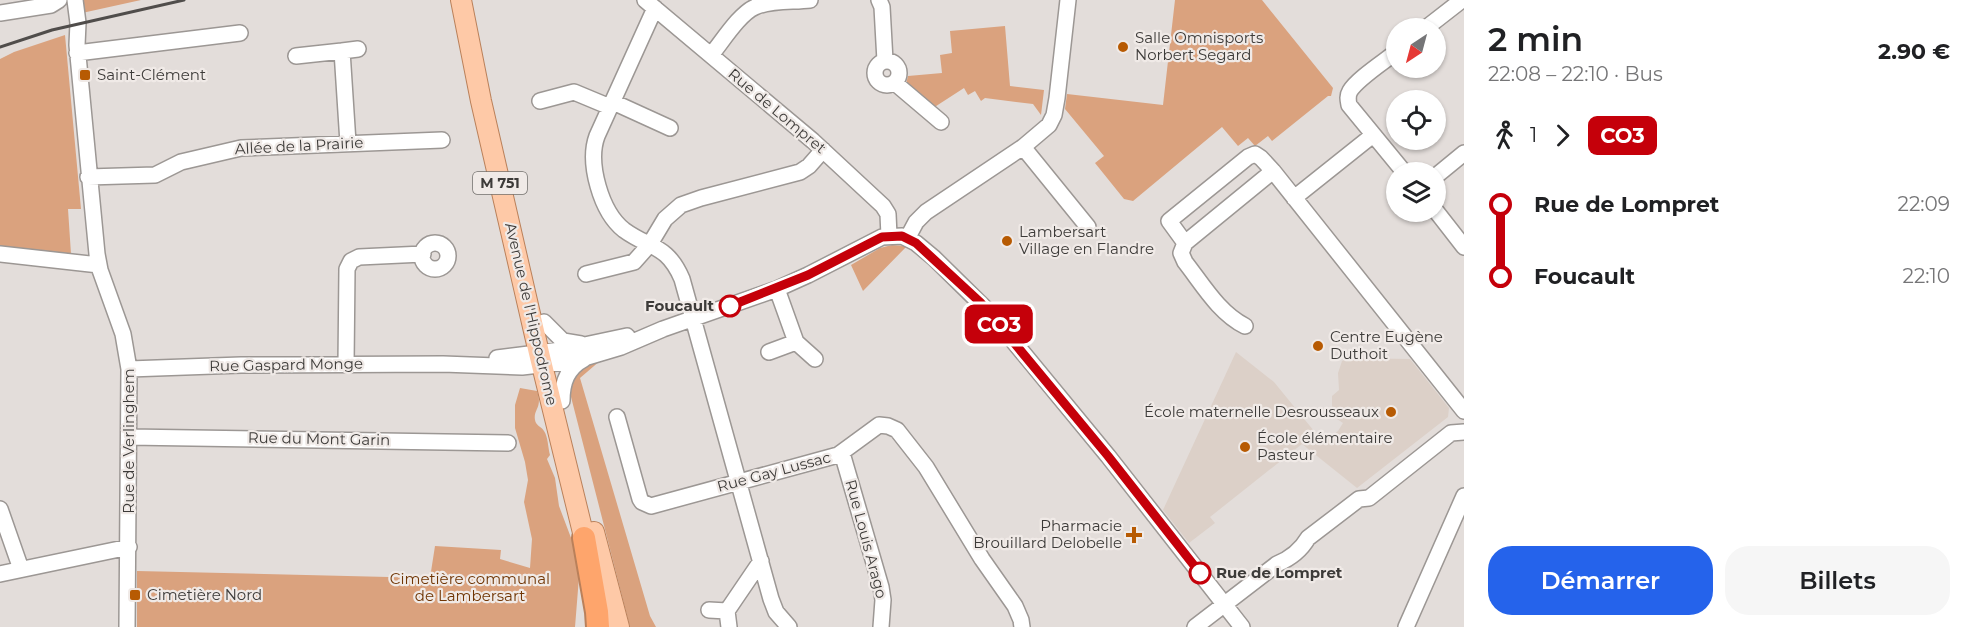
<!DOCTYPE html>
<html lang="fr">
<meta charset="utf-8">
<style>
:root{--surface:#fff;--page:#f6f6f6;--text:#202124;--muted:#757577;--accent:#2563eb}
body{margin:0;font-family:Montserrat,sans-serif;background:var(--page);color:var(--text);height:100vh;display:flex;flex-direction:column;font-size:22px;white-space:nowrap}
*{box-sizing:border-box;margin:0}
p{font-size:20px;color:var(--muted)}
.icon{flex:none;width:33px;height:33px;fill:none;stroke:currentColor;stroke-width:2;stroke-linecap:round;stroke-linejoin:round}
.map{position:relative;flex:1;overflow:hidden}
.side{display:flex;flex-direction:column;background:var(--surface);width:510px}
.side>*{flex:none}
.badge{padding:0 12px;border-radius:9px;font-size:21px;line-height:39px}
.needle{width:39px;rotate:216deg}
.buttons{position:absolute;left:1386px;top:18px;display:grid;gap:12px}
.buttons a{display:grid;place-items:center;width:60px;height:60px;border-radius:50%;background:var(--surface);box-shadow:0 2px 4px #0004;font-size:30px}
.map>.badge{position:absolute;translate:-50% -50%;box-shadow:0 0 0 3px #fff}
.legs{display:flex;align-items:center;gap:9px;height:66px;padding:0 24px;font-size:20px}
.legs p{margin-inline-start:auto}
.overview{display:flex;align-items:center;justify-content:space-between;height:102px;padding:0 24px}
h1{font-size:33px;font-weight:600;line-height:45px}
.cta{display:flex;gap:12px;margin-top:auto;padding:12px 24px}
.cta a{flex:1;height:69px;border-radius:24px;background:var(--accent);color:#fff;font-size:24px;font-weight:600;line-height:69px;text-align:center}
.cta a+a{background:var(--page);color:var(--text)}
ul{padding:0 24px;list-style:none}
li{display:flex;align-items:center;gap:21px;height:72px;font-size:22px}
li i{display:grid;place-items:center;width:9px;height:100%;margin:0 8px;background:currentColor}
li i::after{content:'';width:15px;height:15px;margin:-8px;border:4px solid;border-radius:50%;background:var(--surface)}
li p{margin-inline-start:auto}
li:first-child i{background:linear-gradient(#0000 50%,currentColor 0)}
li:last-child i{background:linear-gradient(currentColor 50%,#0000 0)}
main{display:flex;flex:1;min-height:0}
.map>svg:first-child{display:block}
</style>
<main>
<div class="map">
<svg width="1464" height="627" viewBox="0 0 1464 627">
<rect width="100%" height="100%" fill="#e3ddda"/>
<!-- built -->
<path fill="#dcd0c8" d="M 1236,352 L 1274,382 L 1323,442 L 1338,431 L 1343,423 L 1337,419 L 1332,407 L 1332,396 L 1339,390 L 1338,373 L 1342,361 L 1348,358 L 1410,359 L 1449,408 L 1448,417 L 1357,488 L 1302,444 L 1210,517 L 1215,523 L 1189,543 L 1163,510 Z"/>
<!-- green -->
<path fill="#daa27e" d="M 81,0 L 141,0 L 82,13 Z
M 1175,0 L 1262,0 L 1333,88 L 1331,96 L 1328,96 L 1272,141 L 1268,136 L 1255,146 L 1248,138 L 1238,146 L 1222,127 L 1133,201 L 1124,199 L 1095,163 L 1104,156 L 1065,109 L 1067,94 L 1163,105 Z
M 1005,26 L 1010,86 L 1044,90 L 1041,115 L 1033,104 L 985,98 L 981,101 L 975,91 L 968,95 L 964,88 L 930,110 L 906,84 L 908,76 L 942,73 L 940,55 L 952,53 L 950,31 Z
M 65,35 L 81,209 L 68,209 L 71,254 L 0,249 L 0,59 L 14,52 Z
M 892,245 L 907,246 L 863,291 L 851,265 L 880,248 Z
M 601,360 L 580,378 L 650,616 L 656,627 L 630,627 L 570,393 C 570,372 583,365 601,360 Z
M 520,388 L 537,391 C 543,408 533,409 535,420 C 536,426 541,426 544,431 C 548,436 548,448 550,455 L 547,459 L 555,478 L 559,506 L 579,559 L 577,568 L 579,577 L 575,627 L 137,627 L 137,571 L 430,578 L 435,546 L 501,550 L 500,559 L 530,568 L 532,539 L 524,502 L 528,480 L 525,462 L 515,428 L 515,405 Z"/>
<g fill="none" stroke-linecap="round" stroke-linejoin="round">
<!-- minor casing -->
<g stroke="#9c9794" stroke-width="18">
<path id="minor" d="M 75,0 L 78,23 L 77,45 L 97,254 L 100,270 L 123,334 L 129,369 L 127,627
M 645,0 L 813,141 L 883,206 L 888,214 L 889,236
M 879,0 L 882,7 L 885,61
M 655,8 L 597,136 C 587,163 601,212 624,230 C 650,249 667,244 682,279 L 771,599 L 776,612 L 789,627
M 0,13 L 51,5 L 59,0
M 1426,28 L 1462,0
M 342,51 L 358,49
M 1396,52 C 1385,61 1357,79 1350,91 C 1347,96 1348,100 1349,105 L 1404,172
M 77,53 L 240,33
M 711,55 C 722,42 739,14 755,7 C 770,0 793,2 810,0
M 296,56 L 342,51 L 348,143
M875 73a12 12 0 1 1 24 0a12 12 0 1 1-24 0Z
M 895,83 L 941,122
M 540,101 L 574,92 L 610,107
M 613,102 L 670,128
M 1023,147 L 1088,227
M 1273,171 L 1464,411
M 1436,176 L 1464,153
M 88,177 L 155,175 L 181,162 L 241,148 L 442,140
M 1294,198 L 1373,135
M 1436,211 L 1464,247
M 908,237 L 916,222 L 926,212 L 1023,147 L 1049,125 L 1054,115 L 1057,98 L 1068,0
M 1185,243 L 1169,221 L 1248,157 L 1255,154 L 1261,158 L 1273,171 L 1185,243 L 1181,253 L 1185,262 C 1203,285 1219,313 1245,326
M422 256a13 13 0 1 1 26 0a13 13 0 1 1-26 0Z
M 0,254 L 99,265
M 586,274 L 634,262 L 650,244 L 665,219 L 681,205 L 701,198 L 800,172 L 809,166 L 823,150
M 544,322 L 563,341 L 581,344
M 796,342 L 815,359
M 769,352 L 796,342 L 777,289
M 497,358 L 561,350 L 627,336
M 346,364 L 347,269 L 351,261 L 359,257 L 423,254
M 129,369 L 241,365 L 443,364 L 522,367 L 574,361 L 621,347 L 663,329 L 777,289 L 808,275 L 882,237 L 902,236 L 916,243 L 934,258 L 991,314 L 1108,456 L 1242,627
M 562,401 C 562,383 567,368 584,359
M 617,417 L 640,499 L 642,502 L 651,506 L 838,455 L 879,425 L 888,426 L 897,430 L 926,467 L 982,559 L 1015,606 L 1021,620 L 1022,627
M 129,437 L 508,443
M 842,453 L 881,587 L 883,600 L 881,627
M 0,509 L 21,569
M 0,574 L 129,547
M 709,610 L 727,611 L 761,561
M 727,611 L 729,627
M 1195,627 L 1277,564 C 1289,559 1301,550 1308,538 L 1359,499 L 1369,498 L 1451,433 L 1464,432
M 1406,627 L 1464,496"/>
</g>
<!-- major casing -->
<g stroke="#ba805a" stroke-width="22">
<path id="major" d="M 461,0 L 481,101 L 539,353 L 588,553
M 594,532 L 619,627"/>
</g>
<!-- highway casing -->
<g stroke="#ba805a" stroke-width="26">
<path id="highway" d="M 584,538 L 597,612 L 598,627"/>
</g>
<!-- minor -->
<use href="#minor" stroke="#fff" stroke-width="15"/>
<!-- major -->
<use href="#major" stroke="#fec9a7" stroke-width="20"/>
<!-- highway -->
<use href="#highway" stroke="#fea56c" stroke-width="22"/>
<!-- rail -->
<path stroke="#504d4b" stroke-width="3" d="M 0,47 L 52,30 L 184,0"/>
</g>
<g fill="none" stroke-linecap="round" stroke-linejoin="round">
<!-- line-1 casing -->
<g stroke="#fff" stroke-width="14">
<path id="line-1" d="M 730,306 L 808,275 L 882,237 L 902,236 L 916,243 L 981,303 L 1108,456 L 1200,573"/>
</g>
<!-- line-1 -->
<use href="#line-1" stroke="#c5000a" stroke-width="9"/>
</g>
<!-- markers -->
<g fill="#b75a02" stroke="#f0eae7" stroke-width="2">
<circle cx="1123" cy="47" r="6"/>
<rect x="79" y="69" width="12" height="12" rx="3"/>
<circle cx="1007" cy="241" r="6"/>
<circle cx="1318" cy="346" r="6"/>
<circle cx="1391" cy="412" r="6"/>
<circle cx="1245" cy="447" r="6"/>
<path d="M1131 526h6v6h6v6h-6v6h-6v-6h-6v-6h6z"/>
<rect x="129" y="589" width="12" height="12" rx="3"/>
</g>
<g fill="#fff" stroke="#c5000a" stroke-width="3">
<circle cx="730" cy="306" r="10"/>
<circle cx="1200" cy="573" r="10"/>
</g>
<g text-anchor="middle" stroke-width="4.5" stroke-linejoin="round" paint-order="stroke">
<!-- shield labels -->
<rect fill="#f0eae7" stroke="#73706d" stroke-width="1.5" x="473" y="172" width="54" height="22" rx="4.5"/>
<g font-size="14" font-weight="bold" fill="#3d3b39">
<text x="500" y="188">M 751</text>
</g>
<!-- poi labels -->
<g font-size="15" fill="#3d3b39" stroke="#f0eae7" text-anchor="start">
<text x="1135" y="43">Salle Omnisports<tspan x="1135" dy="17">Norbert Segard</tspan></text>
<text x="97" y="80">Saint-Clément</text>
<text x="1019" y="237">Lambersart<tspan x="1019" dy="17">Village en Flandre</tspan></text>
<text x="1330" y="342">Centre Eugène<tspan x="1330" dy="17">Duthoit</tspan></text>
<text x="1379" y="417" text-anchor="end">École maternelle Desrousseaux</text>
<text x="1257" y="443">École élémentaire<tspan x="1257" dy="17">Pasteur</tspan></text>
<text x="1122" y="531" text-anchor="end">Pharmacie<tspan x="1122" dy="17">Brouillard Delobelle</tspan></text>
<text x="147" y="600">Cimetière Nord</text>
</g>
<!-- street labels -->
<g font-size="15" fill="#3d3b39" stroke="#f0eae7">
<text transform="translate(777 111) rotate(40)" y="5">Rue de Lompret</text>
<text transform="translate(299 146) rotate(-3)" y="5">Allée de la Prairie</text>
<text transform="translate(531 314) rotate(77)" y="5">Avenue de l'Hippodrome</text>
<text transform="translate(286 365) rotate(-1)" y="5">Rue Gaspard Monge</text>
<text transform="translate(319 439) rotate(1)" y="5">Rue du Mont Garin</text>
<text transform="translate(129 441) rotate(-90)" y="5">Rue de Verlinghem</text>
<text transform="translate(774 472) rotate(-15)" y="5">Rue Gay Lussac</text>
<text transform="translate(866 539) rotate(75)" y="5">Rue Louis Arago</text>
</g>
<!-- stop labels -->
<g font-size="15" font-weight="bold" fill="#3d3b39" stroke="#f0eae7" text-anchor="end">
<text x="714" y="311">Foucault</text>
<text x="1216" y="578" text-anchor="start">Rue de Lompret</text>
</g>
<!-- park labels -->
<g font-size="15" fill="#703605" stroke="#f0eae7">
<text x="470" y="584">Cimetière communal<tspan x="470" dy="17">de Lambersart</tspan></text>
</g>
</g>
</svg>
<div class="buttons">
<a><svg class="needle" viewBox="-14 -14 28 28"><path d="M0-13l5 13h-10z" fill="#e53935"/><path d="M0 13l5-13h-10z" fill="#757577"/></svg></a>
<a><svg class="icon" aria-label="locate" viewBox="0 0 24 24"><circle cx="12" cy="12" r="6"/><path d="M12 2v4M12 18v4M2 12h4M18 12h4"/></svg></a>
<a><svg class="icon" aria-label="layers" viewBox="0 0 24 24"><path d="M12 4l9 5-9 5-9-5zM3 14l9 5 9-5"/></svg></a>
</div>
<b class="badge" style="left:999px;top:324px;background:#c5000a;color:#fff">CO3</b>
</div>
<section class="side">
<div class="overview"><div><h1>2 min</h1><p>22:08 – 22:10 · Bus</p></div><b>2.90 €</b></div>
<div class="legs"><svg class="icon" aria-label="walk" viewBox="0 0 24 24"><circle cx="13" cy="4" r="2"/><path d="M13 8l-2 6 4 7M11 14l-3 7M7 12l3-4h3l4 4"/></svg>1<svg class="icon" aria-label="forward" viewBox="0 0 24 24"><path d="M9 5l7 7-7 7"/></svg><b class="badge" style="background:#c5000a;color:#fff">CO3</b></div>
<ul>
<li><i style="color:#c5000a"></i><b>Rue de Lompret</b><p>22:09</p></li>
<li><i style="color:#c5000a"></i><b>Foucault</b><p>22:10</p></li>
</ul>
<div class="cta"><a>Démarrer</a><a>Billets</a></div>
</section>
</main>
